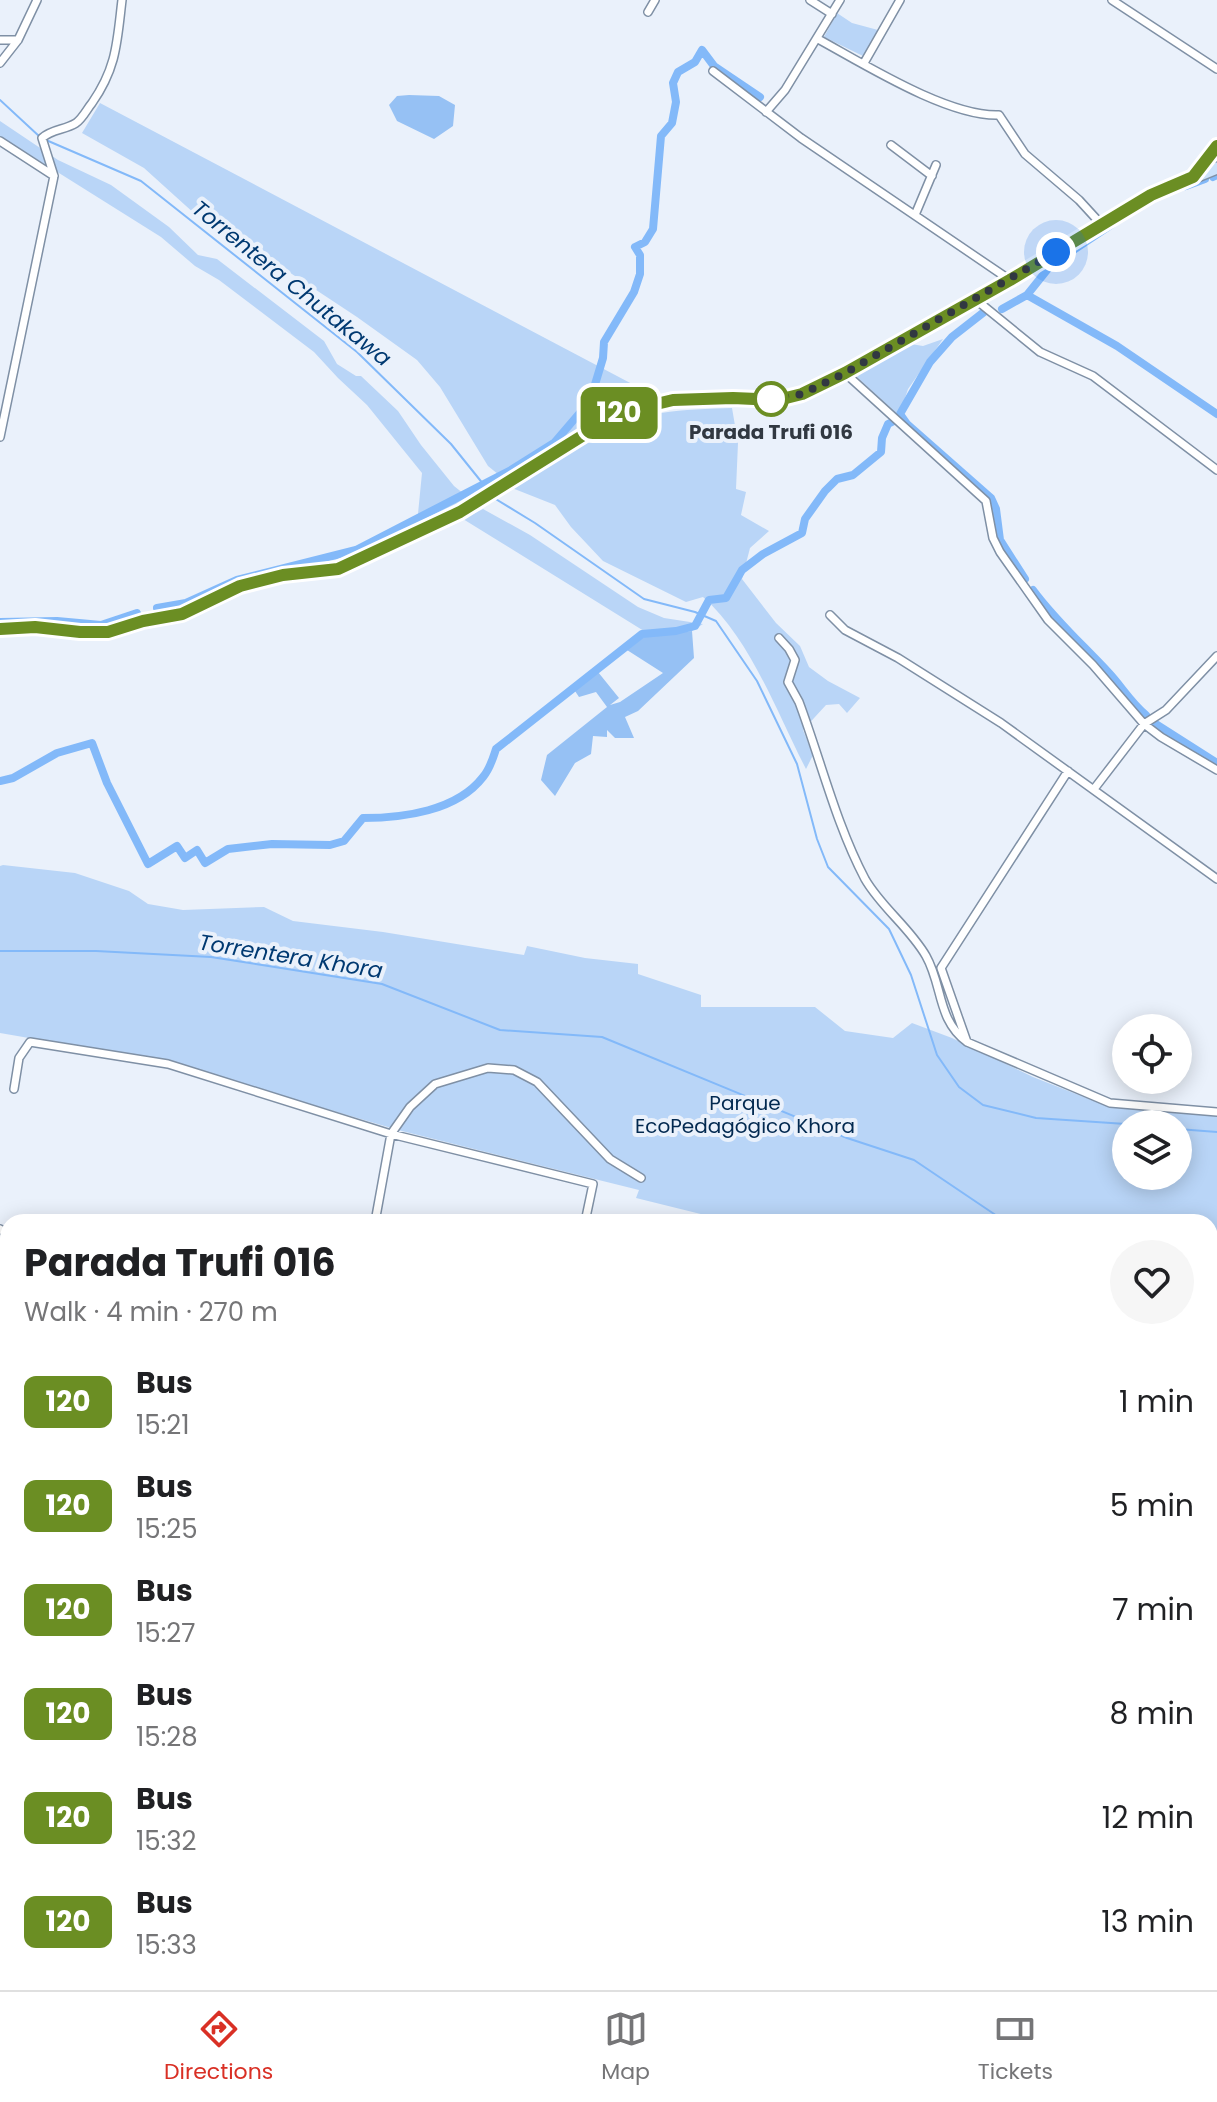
<!DOCTYPE html>
<meta charset="utf-8">
<style>
:root{--surface:#fff;--page:#f6f6f6;--text:#202124;--muted:#757577;--line:#e0e0e0;--accent:#d93025}
body{margin:0;font-family:Poppins,sans-serif;background:var(--page);color:var(--text);height:100vh;display:flex;flex-direction:column;font-size:30px;white-space:nowrap}
*{box-sizing:border-box;margin:0}
p{font-size:26px;color:var(--muted)}
.icon{flex:none;width:44px;height:44px;fill:none;stroke:currentColor;stroke-width:2;stroke-linecap:round;stroke-linejoin:round}
.map{position:relative;flex:1;overflow:hidden}
.sheet{position:absolute;left:0px;top:1214px;width:1218px;height:776px;display:flex;flex-direction:column;background:var(--surface);border-radius:24px 24px 0 0;box-shadow:0 4px 20px #0003}
.sheet>*{flex:none}
.badge{padding:0 16px;border-radius:12px;font-size:28px;line-height:52px}
.fabs{position:absolute;left:1112px;top:1014px;display:grid;gap:16px}
.fabs a{display:grid;place-items:center;width:80px;height:80px;border-radius:50%;background:var(--surface);box-shadow:0 4px 20px #0003;font-size:40px}
.you{position:absolute;width:40px;height:40px;margin:-20px;border:6px solid #fff;border-radius:50%;background:#1a73e8;box-shadow:0 0 0 12px #1a73e833}
.map>.badge{position:absolute;translate:-50% -50%;box-shadow:0 0 0 4px #fff}
.round{display:grid;place-items:center;flex:none;width:84px;height:84px;border-radius:42px;background:var(--page)}
.headline{display:flex;align-items:center;justify-content:space-between;height:136px;padding:0 24px}
h1{font-size:38px;font-weight:700;line-height:60px}
ul{padding:0;list-style:none}
li{display:flex;align-items:center;gap:24px;height:104px;padding:0 24px}
li div{flex:1}
li b{display:block;font-size:30px}
li em{font-style:normal}
li .badge{min-width:88px;font-weight:700;text-align:center}
.tab-bar{display:flex;justify-content:space-around;align-items:center;height:112px;border-top:2px solid var(--line);background:var(--surface);font-size:22px;color:var(--muted)}
.tab-bar a{display:grid;justify-items:center;gap:4px}
.tab-bar .current{color:var(--accent)}
.map>svg:first-child{display:block}
</style>
<div class="map">
<svg width="1217" height="1990" viewBox="0 0 1217 1990">
<rect width="100%" height="100%" fill="#eaf1fb"/>
<!-- green -->
<path fill="#b9d5f7" fill-rule="evenodd" d="M 837,13 L 852,23 L 878,30 L 863,56 L 824,37 Z
M 100,103 L 653,395 L 621,404 L 594,416 L 556,446 L 504,479 L 488,466 L 440,387 L 417,360 L 357,317 L 239,239 L 206,224 L 144,168 L 82,133 Z
M 0,121 L 58,160 L 111,185 L 169,227 L 198,255 L 217,259 L 324,341 L 337,364 L 356,376 L 361,376 L 398,411 L 421,445 L 454,486 L 469,498 L 417,524 L 422,473 L 367,405 L 338,378 L 314,352 L 219,280 L 195,266 L 161,237 L 0,136 Z
M 943,339 L 908,389 L 903,404 L 896,413 L 857,377 L 861,372 L 911,344 L 923,346 Z
M 732,408 L 738,443 L 736,489 L 746,492 L 741,515 L 769,531 L 750,548 L 742,579 L 776,623 L 800,646 L 809,667 L 828,681 L 860,698 L 847,713 L 839,704 L 826,705 L 803,730 L 813,755 L 806,769 C 777,713 750,638 703,597 L 686,602 L 603,561 L 571,527 L 555,505 L 512,488 C 545,473 565,448 594,433 C 637,412 684,409 732,408 Z
M 483,509 L 530,535 L 638,607 L 664,618 L 703,624 L 692,631 L 652,636 L 463,519 Z
M 3,865 L 75,873 L 129,891 L 148,904 L 183,910 L 264,907 L 293,921 L 383,932 L 524,955 L 527,946 L 585,958 L 638,964 L 638,974 L 701,995 L 701,1007 L 815,1007 L 845,1031 L 893,1038 L 912,1023 L 952,1038 L 1033,1077 L 1104,1105 L 1217,1116 L 1217,1432 L 1210,1428 L 1210,1222 L 733,1222 L 636,1198 L 639,1190 L 398,1130 L 168,1062 L 0,1033 L 0,866 ZM 1126,1124 L 1178,1124 L 1178,1176 L 1126,1176 Z"/>
<!-- forest -->
<path fill="#96c1f4" d="M 409,95 L 439,96 L 455,105 L 453,126 L 434,139 L 397,121 L 389,105 L 397,96 Z
M 692,631 L 694,658 L 638,711 L 625,717 L 634,738 L 615,738 L 607,730 L 607,737 L 593,736 L 591,754 L 575,763 L 555,796 L 541,780 L 547,755 L 607,707 L 596,692 L 579,697 L 575,691 L 598,672 L 619,698 L 610,705 L 620,702 L 663,673 L 627,650 L 645,636 Z"/>
<g fill="none" stroke-linecap="round" stroke-linejoin="round">
<!-- stream -->
<path stroke="#83b9f9" stroke-width="2" d="M 0,100 L 40,137
M 46,140 L 141,181 L 357,352 L 451,444 L 488,490
M 494,498 L 535,523 L 644,599 L 695,612 L 716,621 L 757,681 L 797,764 L 817,839 L 828,867 L 889,929 L 911,975 L 937,1055 L 959,1087 L 983,1105 L 1036,1118 L 1126,1124
M 0,951 L 96,951 L 211,957 L 382,984 L 500,1030 L 602,1037 L 847,1138 L 914,1160 L 1006,1222
M 1178,1129 L 1217,1132
M 1210,1302 L 1217,1305"/>
<!-- canal -->
<path stroke="#83b9f9" stroke-width="8" d="M 1213,177 L 1217,175
M 1186,186 L 1205,179
M 1027,295 L 1117,346 L 1217,414
M 1002,309 L 1027,295 L 1051,265 L 1111,225
M 984,312 L 952,337 L 930,362 L 900,414 L 907,424 L 991,498 L 996,509 L 1000,540 L 1025,579
M 1033,590 C 1055,620 1083,645 1109,673 C 1122,687 1131,703 1146,715
M 157,608 L 186,603 L 237,580 L 356,550 L 511,470 L 554,443 L 590,401 L 603,358 L 604,342 L 634,292 L 640,274 L 640,255 L 635,247 L 645,242 L 653,229 L 661,136 L 672,123 L 676,102 L 673,83 L 678,72 L 695,62 L 702,50 L 714,66 L 760,97
M 0,622 L 57,621 L 101,625 L 137,613
M 1156,724 L 1217,763
M 0,781 L 13,778 L 57,753 L 92,743 L 107,783 L 148,864 L 177,846 L 185,858 L 197,850 L 205,863 L 228,849 L 272,844 L 330,845 L 344,841 L 363,818 C 403,818 457,811 483,777 C 490,769 493,758 496,749 L 642,634 L 676,631 L 695,626 L 709,600 L 726,598 L 742,570 L 763,554 L 802,533 L 805,519 L 825,491 L 837,479 L 853,475 L 881,452 L 882,438 L 888,424 L 894,421
M 0,1424 L 8,1428
M 897,1982 L 912,1990"/>
<!-- street casing -->
<g stroke="#7f90a5" stroke-width="10">
<path id="street" d="M 810,0 L 832,14
M 1112,0 L 1217,69
M 648,12 L 655,0
M 818,39 C 864,64 948,117 999,115 L 1025,154 L 1079,200 L 1101,224
M 0,40 L 18,40
M 0,63 L 18,40 L 37,0
M 864,63 L 900,0
M 713,71 L 801,138 L 1010,280
M 766,112 L 785,90 L 840,0
M 0,141 L 54,176
M 891,145 L 932,176
M 1194,176 L 1217,146
M 915,215 L 936,165
M 975,299 L 1040,352 L 1093,376 L 1217,470
M 845,373 L 986,501 L 993,538 L 1000,552 L 1048,620 L 1093,665 L 1144,724 L 1161,737 L 1217,770
M 0,437 L 54,176 L 42,138 C 52,129 65,130 76,123 C 83,118 87,109 92,103 C 117,67 117,42 122,0
M 830,615 L 845,630 L 898,658 L 1001,723 L 1217,879
M 779,638 L 789,649 L 795,660 L 788,682 L 799,702 C 821,761 836,824 865,879 C 881,907 910,928 926,956 C 943,986 937,1020 967,1042 L 1110,1103 L 1217,1112
M 1094,789 L 1144,724 L 1166,710 L 1217,656
M 967,1042 L 941,968 L 1068,771
M 14,1089 L 19,1058 L 30,1042 L 168,1064 L 391,1134 L 593,1184 L 585,1222
M 375,1222 L 391,1134 L 410,1107 L 435,1084 L 488,1068 L 514,1070 L 537,1082 L 610,1159 L 641,1178
M 0,1229 L 8,1234
M 0,1420 L 8,1423
M 1210,1625 L 1217,1629
M 1210,1902 L 1217,1905
M 0,1961 L 8,1965
M 52,1982 L 72,1990
M 885,1982 L 901,1990
M 127,1990 L 130,1982
M 352,1990 L 355,1982
M 620,1990 L 620,1982"/>
</g>
<!-- secondary casing -->
<g stroke="#7f90a5" stroke-width="14">
<path id="secondary" d="M 0,629 L 35,627 L 80,632 L 108,632 L 143,621 L 182,614 L 240,586 L 283,575 L 338,569 L 460,512 L 619,413 L 673,400 L 733,398 L 778,400 L 802,394 L 845,373 L 1010,280 L 1151,195 L 1217,168
M 0,1795 L 8,1795
M 539,1982 L 554,1990"/>
</g>
<!-- street -->
<use href="#street" stroke="#fff" stroke-width="7"/>
<!-- secondary -->
<use href="#secondary" stroke="#cce2fb" stroke-width="11"/>
</g>
<g fill="none" stroke-linecap="round" stroke-linejoin="round">
<!-- line casing -->
<g stroke="#fff" stroke-width="18">
<path id="line" d="M 0,629 L 35,627 L 80,632 L 108,632 L 143,621 L 182,614 L 240,586 L 283,575 L 338,569 L 460,512 L 619,413 L 673,400 L 733,398 L 778,400 L 802,394 L 845,373 L 1010,280 L 1151,195 L 1193,177 L 1217,146"/>
</g>
<!-- line -->
<use href="#line" stroke="#6b8e23" stroke-width="12"/>
<!-- walk -->
<path stroke="#313841" stroke-width="8" stroke-dasharray="0 14.4" d="M 771,399 L 802,394 L 845,373 L 1056,252"/>
</g>
<!-- markers -->
<circle fill="#fff" stroke="#6b8e23" stroke-width="4" cx="771" cy="399" r="16"/>
<g text-anchor="middle" stroke-width="8" stroke-linejoin="round" paint-order="stroke">
<!-- stop labels -->
<g font-size="20" font-weight="bold" fill="#313841" stroke="#eaf1fb">
<text x="771" y="439">Parada Trufi 016</text>
</g>
<!-- park labels -->
<g font-size="20" fill="#022950" stroke="#eaf1fb">
<text x="745" y="1110">Parque<tspan x="745" dy="23">EcoPedagógico Khora</tspan></text>
</g>
<!-- water labels -->
<g font-size="22" font-style="italic" fill="#003971" stroke="#eaf1fb">
<text transform="translate(292 283) rotate(39)" y="8">Torrentera Chutakawa</text>
<text transform="translate(291 956) rotate(9)" y="8">Torrentera Khora</text>
</g>
</g>
</svg>
<div class="fabs">
<a><svg class="icon" aria-label="locate" viewBox="0 0 24 24"><circle cx="12" cy="12" r="6"/><path d="M12 2v4M12 18v4M2 12h4M18 12h4"/></svg></a>
<a><svg class="icon" aria-label="layers" viewBox="0 0 24 24"><path d="M12 4l9 5-9 5-9-5zM3 14l9 5 9-5"/></svg></a>
</div>
<div class="you" style="left:1056px;top:252px"></div>
<b class="badge" style="left:619px;top:413px;background:#6b8e23;color:#fff">120</b>
<section class="sheet">
<div class="headline"><div><h1>Parada Trufi 016</h1><p>Walk · 4 min · 270 m</p></div><a class="round"><svg class="icon" aria-label="heart" viewBox="0 0 24 24"><path d="M12 20l-8-8c-3-5 5-10 8-4 3-6 11-1 8 4z"/></svg></a></div>
<ul>
<li><span class="badge" style="background:#6b8e23;color:#fff">120</span><div><b>Bus</b><p>15:21</p></div><em>1 min</em></li>
<li><span class="badge" style="background:#6b8e23;color:#fff">120</span><div><b>Bus</b><p>15:25</p></div><em>5 min</em></li>
<li><span class="badge" style="background:#6b8e23;color:#fff">120</span><div><b>Bus</b><p>15:27</p></div><em>7 min</em></li>
<li><span class="badge" style="background:#6b8e23;color:#fff">120</span><div><b>Bus</b><p>15:28</p></div><em>8 min</em></li>
<li><span class="badge" style="background:#6b8e23;color:#fff">120</span><div><b>Bus</b><p>15:32</p></div><em>12 min</em></li>
<li><span class="badge" style="background:#6b8e23;color:#fff">120</span><div><b>Bus</b><p>15:33</p></div><em>13 min</em></li>
</ul>
</section>
</div>
<nav class="tab-bar">
<a class="current"><svg class="icon" aria-label="directions" viewBox="0 0 24 24"><path d="M12 3l9 9-9 9-9-9zM9 14v-3h6M13 9l2 2-2 2"/></svg>Directions</a>
<a><svg class="icon" aria-label="map" viewBox="0 0 24 24"><path d="M3 6l6-2 6 2 6-2v14l-6 2-6-2-6 2zM9 4v14M15 6v14"/></svg>Map</a>
<a><svg class="icon" aria-label="tickets" viewBox="0 0 24 24"><path d="M3 7h18v10H3zM15 7v10"/></svg>Tickets</a>
</nav>
